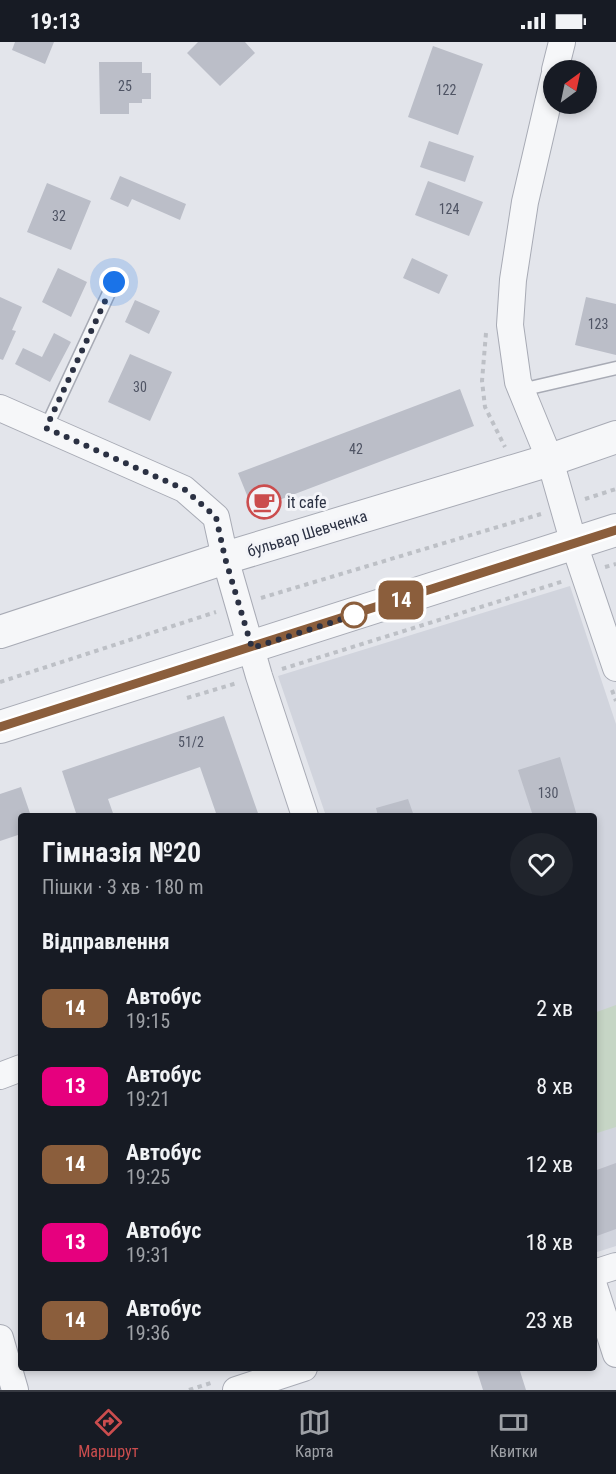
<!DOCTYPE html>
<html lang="uk">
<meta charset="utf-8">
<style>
:root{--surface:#171b24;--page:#20242c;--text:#f1f3f6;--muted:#9ea1a6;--line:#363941;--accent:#cb4d4e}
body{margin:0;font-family:"Roboto Condensed",sans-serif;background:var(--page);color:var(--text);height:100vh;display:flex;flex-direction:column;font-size:22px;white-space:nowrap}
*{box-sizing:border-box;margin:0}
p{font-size:20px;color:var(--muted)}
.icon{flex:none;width:33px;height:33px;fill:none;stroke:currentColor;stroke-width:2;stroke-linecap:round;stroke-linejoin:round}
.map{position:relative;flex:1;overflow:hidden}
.drawer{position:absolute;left:18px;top:771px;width:579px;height:558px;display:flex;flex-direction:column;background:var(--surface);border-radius:6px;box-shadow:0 3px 9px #0003}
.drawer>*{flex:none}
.badge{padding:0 12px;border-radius:9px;font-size:21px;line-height:39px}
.needle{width:39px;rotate:33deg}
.tools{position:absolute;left:543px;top:18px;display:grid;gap:12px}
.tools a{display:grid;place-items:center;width:54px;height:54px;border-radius:50%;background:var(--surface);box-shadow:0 3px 9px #0003;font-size:30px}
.you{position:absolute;width:30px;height:30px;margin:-15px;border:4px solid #fff;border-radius:50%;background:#1a73e8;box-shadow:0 0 0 9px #1a73e833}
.map>.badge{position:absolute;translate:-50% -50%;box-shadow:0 0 0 3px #fff}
h2{padding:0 24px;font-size:22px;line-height:54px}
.round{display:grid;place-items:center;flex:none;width:63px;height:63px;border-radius:32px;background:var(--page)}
.summary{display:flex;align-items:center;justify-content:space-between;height:102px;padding:0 24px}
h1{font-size:28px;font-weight:700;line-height:45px}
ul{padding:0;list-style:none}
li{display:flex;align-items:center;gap:18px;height:78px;padding:0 24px}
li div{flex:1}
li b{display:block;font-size:22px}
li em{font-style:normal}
li .badge{min-width:66px;font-weight:700;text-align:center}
.status{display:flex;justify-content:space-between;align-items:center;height:42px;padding:0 30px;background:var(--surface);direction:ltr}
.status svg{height:16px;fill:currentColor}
.tabs{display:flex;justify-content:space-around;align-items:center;height:84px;border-top:2px solid var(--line);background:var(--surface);font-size:16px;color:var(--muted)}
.tabs a{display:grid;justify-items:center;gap:3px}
.tabs .current{color:var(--accent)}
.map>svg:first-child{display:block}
</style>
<div class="status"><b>19:13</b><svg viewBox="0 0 49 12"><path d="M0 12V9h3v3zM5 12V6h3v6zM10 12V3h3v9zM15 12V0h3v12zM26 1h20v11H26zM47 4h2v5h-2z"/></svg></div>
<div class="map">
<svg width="616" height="1348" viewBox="0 0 616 1348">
<rect width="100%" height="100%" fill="#e3e5eb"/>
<!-- built -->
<path fill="#d1d4dd" d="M 570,544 L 616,682 L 616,1204 L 594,1211 L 594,774 L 326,774 L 278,634 Z"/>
<!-- green -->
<path fill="#c6d5c5" d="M 616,963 L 616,1085 L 594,1092 L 594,971 Z"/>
<!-- building -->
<path fill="#bbbec8" d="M 15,0 L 54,0 L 45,22 L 12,8 Z
M 198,0 L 245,0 L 255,11 L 220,44 L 187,11 Z
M 433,4 L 483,22 L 458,93 L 408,75 Z
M 99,20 L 142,20 L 142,31 L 151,31 L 151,57 L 142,57 L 142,61 L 129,61 L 129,72 L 100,72 Z
M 429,99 L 474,114 L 465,140 L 420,125 Z
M 120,134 L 186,162 L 180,178 L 132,157 L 128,165 L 110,157 Z
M 428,139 L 483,160 L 469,194 L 415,173 Z
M 47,141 L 91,159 L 71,208 L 27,190 Z
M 412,216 L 448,233 L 439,252 L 403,236 Z
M 58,226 L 87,240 L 71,275 L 42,260 Z
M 0,255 L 22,265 L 12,288 L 16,289 L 3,318 L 0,317 Z
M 586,255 L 616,262 L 616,313 L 575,303 Z
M 135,258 L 160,269 L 149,292 L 125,280 Z
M 54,291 L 71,300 L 50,340 L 15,322 L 23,306 L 42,315 Z
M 130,312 L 172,330 L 150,379 L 108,360 Z
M 460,347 L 474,384 L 253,468 L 238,431 Z
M 224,674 L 259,774 L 217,774 L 200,725 L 108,757 L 114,774 L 77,774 L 62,729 Z
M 560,715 L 577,774 L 533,774 L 518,728 Z
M 21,745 L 31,774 L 21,774 L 21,792 L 0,799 L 0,752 Z
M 408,757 L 414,774 L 378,774 L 376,766 Z
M 616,1121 L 616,1187 L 594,1195 L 594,1129 Z
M 476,1326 L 519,1326 L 526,1348 L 483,1348 Z"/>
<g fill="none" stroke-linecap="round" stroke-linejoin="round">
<!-- service casing -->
<g stroke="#a8abb5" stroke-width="15">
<path id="service" d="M 521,348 L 616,326
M 46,386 L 114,240"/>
</g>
<!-- minor casing -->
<g stroke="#a8abb5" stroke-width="28">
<path id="minor" d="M 555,28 L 562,0
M 554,35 L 525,160 L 513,238 L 510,283 L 518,340 L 550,418 L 574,502 L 616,626
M 0,366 L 184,447 L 216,475 L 225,516 L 259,634 L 305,774
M 0,1034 L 21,1026
M 594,1231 L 616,1224
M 594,1244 L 616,1312
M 0,1296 L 15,1348
M 236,1348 L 304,1326"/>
</g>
<!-- tertiary casing -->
<g stroke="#a8abb5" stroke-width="34">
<path id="tertiary" d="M 0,590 L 225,516 L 550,418 L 616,395
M 0,685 L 616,488"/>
</g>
<!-- path -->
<path stroke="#bdc0c6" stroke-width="4" stroke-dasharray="4.5 4.5" stroke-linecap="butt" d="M 486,291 L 482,339 L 485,365 L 505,405
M 585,457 L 616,447
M 605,525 L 616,522
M 261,556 L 541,472
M 282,627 L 564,539
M 0,640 L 216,570
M 612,648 L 616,659
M 187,656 L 237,641
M 189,1348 L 214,1340"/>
<!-- service -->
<use href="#service" stroke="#f6f7f9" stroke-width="12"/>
<!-- minor -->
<use href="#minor" stroke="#f6f7f9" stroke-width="26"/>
<!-- tertiary -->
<use href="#tertiary" stroke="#f6f7f9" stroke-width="32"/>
</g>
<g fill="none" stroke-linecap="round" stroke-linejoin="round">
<!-- line casing -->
<g stroke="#fff" stroke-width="14">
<path id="line" d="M 0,685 L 616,488"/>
</g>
<!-- line -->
<use href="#line" stroke="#8b5e3c" stroke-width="9"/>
<!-- walk -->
<path stroke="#2b3143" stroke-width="6" stroke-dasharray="0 10.8" d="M 114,240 L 46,386 L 184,447 L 216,475 L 225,516 L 252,606 L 364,570 L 354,573"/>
</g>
<!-- icons -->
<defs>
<g id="cafe-ring" transform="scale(1.725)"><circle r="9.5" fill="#f3f4f8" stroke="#cb4d4e" stroke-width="1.5"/><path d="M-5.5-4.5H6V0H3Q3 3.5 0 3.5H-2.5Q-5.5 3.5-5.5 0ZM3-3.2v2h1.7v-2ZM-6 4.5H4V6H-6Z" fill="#cb4d4e"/></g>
</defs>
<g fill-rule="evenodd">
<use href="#cafe-ring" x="264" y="460"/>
</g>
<!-- markers -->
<circle fill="#fff" stroke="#8b5e3c" stroke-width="3" cx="354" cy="573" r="12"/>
<g text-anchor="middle" stroke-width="6" stroke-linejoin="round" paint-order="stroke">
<!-- number labels -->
<g font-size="14" fill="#4f5464">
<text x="125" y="49">25</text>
<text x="446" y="53">122</text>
<text x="449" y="172">124</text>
<text x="59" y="179">32</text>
<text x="598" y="287">123</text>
<text x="140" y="350">30</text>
<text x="356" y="412">42</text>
<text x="191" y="705">51/2</text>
<text x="548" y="756">130</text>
</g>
<!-- poi labels -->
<g font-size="16" fill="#2b3143" stroke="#f3f4f8" text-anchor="start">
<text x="287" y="466">it cafe</text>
</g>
<!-- street labels -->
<g font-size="16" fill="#2b3143" stroke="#f3f4f8">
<text transform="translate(307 491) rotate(-17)" y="6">бульвар Шевченка</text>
</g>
</g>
</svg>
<div class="tools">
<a><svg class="needle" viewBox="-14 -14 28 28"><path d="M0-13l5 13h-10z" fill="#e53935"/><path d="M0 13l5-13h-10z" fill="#9ea1a6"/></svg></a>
</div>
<div class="you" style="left:114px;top:240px"></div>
<b class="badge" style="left:401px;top:558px;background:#8b5e3c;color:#fff">14</b>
<section class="drawer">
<div class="summary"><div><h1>Гімназія №20</h1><p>Пішки · 3 хв · 180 m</p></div><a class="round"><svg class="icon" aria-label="heart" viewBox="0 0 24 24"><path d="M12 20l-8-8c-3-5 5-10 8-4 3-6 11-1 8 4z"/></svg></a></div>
<h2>Відправлення</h2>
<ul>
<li><span class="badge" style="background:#8b5e3c;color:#fff">14</span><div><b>Автобус</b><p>19:15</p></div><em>2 хв</em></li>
<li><span class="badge" style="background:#e6007e;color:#fff">13</span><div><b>Автобус</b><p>19:21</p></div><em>8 хв</em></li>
<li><span class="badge" style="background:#8b5e3c;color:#fff">14</span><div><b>Автобус</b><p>19:25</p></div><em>12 хв</em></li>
<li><span class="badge" style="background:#e6007e;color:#fff">13</span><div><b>Автобус</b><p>19:31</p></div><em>18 хв</em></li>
<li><span class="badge" style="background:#8b5e3c;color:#fff">14</span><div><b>Автобус</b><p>19:36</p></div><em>23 хв</em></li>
</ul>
</section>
</div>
<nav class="tabs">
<a class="current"><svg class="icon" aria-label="directions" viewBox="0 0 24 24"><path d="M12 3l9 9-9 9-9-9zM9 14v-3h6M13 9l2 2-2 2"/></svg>Маршрут</a>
<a><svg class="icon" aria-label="map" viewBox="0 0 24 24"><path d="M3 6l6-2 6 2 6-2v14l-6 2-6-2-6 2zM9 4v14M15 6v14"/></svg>Карта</a>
<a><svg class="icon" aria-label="tickets" viewBox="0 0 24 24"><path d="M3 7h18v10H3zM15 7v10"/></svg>Квитки</a>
</nav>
